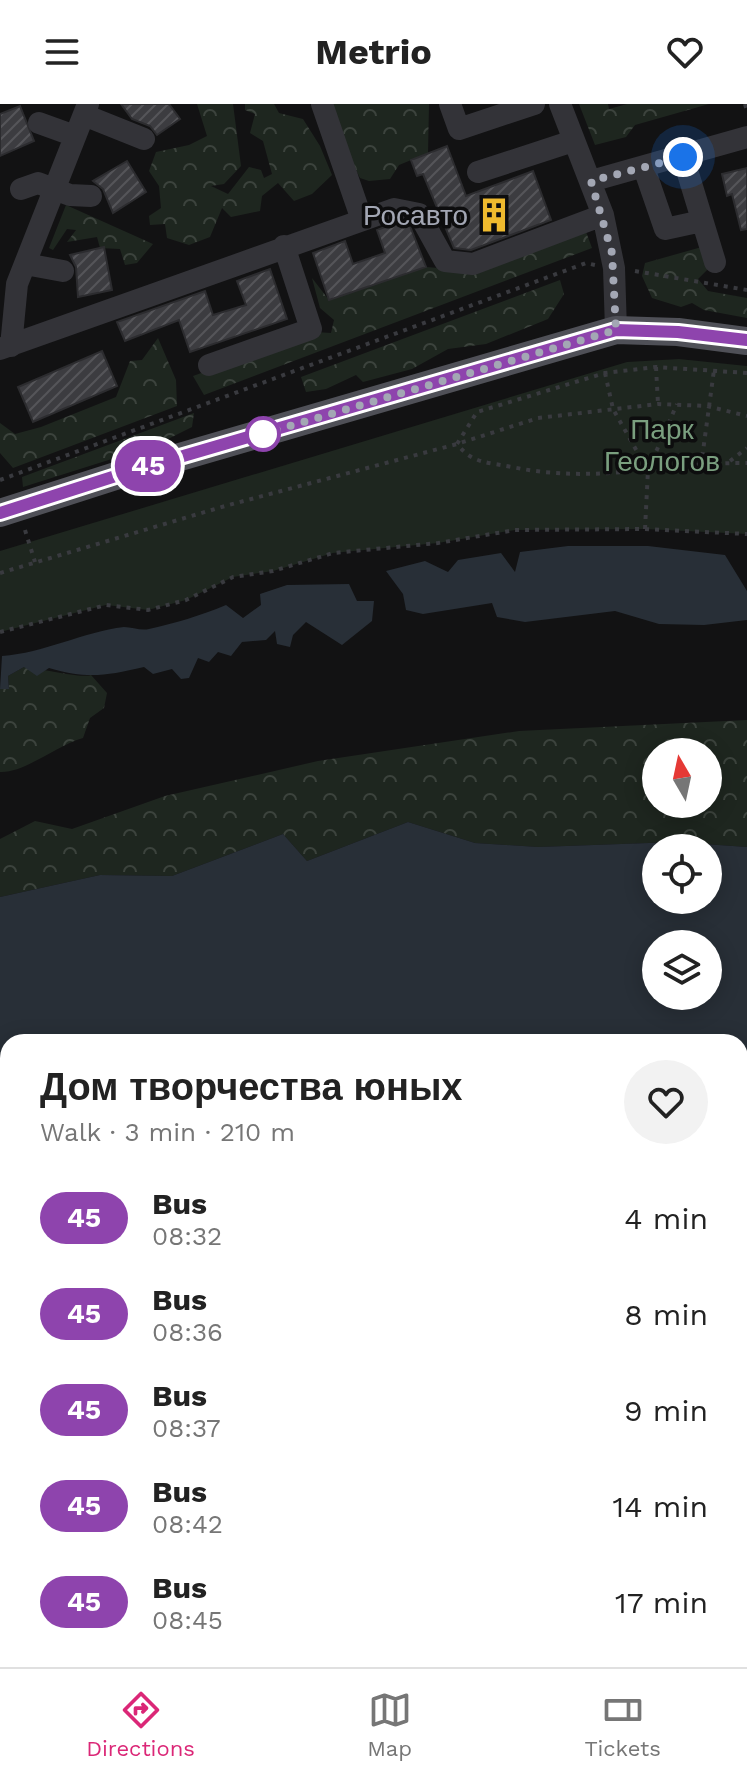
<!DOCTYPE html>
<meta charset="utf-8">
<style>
:root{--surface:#fff;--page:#f2f2f2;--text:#222;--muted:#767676;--line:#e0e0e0;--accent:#db2777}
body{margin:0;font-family:"Work Sans",sans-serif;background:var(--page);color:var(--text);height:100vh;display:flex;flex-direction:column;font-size:30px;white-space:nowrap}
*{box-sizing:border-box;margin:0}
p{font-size:26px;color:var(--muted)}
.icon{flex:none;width:44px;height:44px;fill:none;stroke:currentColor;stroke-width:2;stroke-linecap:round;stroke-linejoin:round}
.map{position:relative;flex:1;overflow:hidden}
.sheet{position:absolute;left:0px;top:930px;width:748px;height:634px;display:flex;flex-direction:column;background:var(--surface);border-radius:24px 24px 0 0;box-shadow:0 4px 20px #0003}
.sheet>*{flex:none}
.badge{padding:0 16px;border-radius:26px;font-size:28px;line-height:52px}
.needle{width:52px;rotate:351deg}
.tools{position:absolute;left:642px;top:634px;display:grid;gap:16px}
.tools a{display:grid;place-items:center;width:80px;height:80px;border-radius:50%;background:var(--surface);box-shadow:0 4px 20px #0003;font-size:40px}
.you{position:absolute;width:40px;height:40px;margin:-20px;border:6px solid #fff;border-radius:50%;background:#1a73e8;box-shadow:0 0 0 12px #1a73e833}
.map>.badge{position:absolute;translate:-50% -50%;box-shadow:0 0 0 4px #fff}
.round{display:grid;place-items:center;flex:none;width:84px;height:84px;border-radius:42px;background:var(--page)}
.summary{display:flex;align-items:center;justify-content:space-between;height:136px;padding:0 40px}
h1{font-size:38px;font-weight:700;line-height:60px}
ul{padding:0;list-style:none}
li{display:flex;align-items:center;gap:24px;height:96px;padding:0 40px}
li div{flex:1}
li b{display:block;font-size:30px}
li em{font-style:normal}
li .badge{min-width:88px;font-weight:700;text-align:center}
header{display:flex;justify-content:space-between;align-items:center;height:104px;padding:0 40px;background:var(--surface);font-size:36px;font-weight:700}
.tabs{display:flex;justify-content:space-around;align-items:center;height:112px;border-top:2px solid var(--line);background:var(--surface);font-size:22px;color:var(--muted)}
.tabs a{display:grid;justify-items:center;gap:4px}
.tabs .on{color:var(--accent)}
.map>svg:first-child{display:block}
</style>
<header><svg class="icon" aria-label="menu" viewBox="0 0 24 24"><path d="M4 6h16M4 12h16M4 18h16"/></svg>Metrio<svg class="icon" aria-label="heart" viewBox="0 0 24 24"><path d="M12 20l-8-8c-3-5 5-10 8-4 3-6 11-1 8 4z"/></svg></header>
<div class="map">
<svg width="747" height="1563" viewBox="0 0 747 1563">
<defs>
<pattern id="forest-crowns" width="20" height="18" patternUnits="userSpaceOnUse" patternTransform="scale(2)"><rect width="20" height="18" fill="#1e261f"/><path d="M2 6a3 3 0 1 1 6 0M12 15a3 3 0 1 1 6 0" fill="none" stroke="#3c433d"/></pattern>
<pattern id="building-hatch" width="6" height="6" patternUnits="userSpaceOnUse" patternTransform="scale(2)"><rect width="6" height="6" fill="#3c3c40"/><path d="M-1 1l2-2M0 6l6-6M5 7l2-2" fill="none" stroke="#555559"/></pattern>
</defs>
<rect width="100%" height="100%" fill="#121213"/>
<!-- forest -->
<path fill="url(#forest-crowns)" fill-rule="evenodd" d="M 197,0 L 233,0 L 241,62 L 224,80 L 211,82 L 228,90 L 249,63 L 261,66 L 264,74 L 272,70 L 263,37 L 250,29 L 255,10 L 245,6 L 245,0 L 274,0 L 279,9 L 303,15 L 320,42 L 332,71 L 312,90 L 294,97 L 278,79 L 262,92 L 260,107 L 231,113 L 222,104 L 210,133 L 189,141 L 167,134 L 165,120 L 150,121 L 149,112 L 161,104 L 159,82 L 149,67 L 156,48 L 189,41 L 207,32 Z
M 333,0 L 429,0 L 428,49 L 399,61 L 390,75 L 369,77 L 360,74 L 337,29 Z
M 579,0 L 608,0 L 609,5 L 627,0 L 709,0 L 635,21 L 626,33 L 595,41 Z
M 66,101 L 153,140 L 137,159 L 125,161 L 120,145 L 100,144 L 97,133 L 67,138 L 76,126 L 67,125 L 53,146 L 49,144 Z
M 585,125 L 592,144 L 204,291 L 193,272 L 315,228 L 331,229 L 334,216 L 320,204 L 312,174 L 329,196 L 426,163 L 463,166 Z
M 716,139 L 712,161 L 698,175 L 708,187 L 747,194 L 747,214 L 704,206 L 692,199 L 681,203 L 652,194 L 642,172 L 645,159 Z
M 560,176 L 564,190 L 548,215 L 486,240 L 448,245 L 412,265 L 363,278 L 356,271 L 326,285 L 306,288 L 301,273 Z
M 158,234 L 176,276 L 177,302 L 13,364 L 0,349 L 0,319 L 15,330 L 41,323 L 116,293 L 130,257 L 142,256 Z
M 194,309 L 192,323 L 156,341 L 23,383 L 22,373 Z
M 24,563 C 41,564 80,575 91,571 L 107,589 L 104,604 L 90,614 L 83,634 C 57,641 25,669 0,668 L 0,585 L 9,584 L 8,572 Z
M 747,616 L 747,743 L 676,738 L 538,743 L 475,739 L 408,718 L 307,757 L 283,730 L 172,772 L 100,771 L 0,793 L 0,735 L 35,717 L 72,725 L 165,692 L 318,657 L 519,627 ZM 656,648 L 708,648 L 708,700 L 656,700 Z"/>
<!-- green -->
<path fill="#1e261f" d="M 679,255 L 747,262 L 747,430 L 645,425 L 515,426 L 438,439 L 333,449 L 273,467 L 233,473 L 186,496 L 148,506 L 106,501 L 0,528 L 0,447 L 627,258 Z"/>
<!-- water -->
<path fill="#282f37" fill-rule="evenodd" d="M 568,442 L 648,442 L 725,451 L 747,487 L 747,516 L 704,521 L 659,520 L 615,507 L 525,518 L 497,513 L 492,499 L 423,510 L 406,506 L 403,490 L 386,467 L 425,457 L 448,468 L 458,456 L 501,449 L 515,468 L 520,448 Z
M 349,480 L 357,497 L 374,497 L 372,517 L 342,541 L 306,518 L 293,531 L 290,543 L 277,540 L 275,527 L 266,536 L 242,538 L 231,552 L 218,548 L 209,558 L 198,554 L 189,574 L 181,575 L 172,565 L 153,570 L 144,563 C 105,572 87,575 49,564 L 37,572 L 24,563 L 8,572 L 9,585 L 0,585 L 2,552 C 44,549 83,528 124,523 C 132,523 141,527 149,525 C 175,519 200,512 226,501 L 243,514 L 261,501 L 260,490 L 287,481 Z
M 408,718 L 475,739 L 538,743 L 676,738 L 747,743 L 747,1563 L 0,1563 L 0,793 L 100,771 L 172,772 L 283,730 L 307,757 ZM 708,744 L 708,796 L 656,796 L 656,744 ZM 656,840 L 708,840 L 708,892 L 656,892 ZM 8,938 L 740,938 L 740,1556 L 8,1556 Z"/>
<!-- building -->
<path fill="url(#building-hatch)" stroke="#2c2c2f" stroke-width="2" d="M 121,0 L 169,0 L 180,15 L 157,31 L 150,22 L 132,15 Z
M 20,2 L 34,37 L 0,52 L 0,10 Z
M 447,42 L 466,92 L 533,67 L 551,116 L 471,146 L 454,144 L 423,70 L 417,72 L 411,56 Z
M 127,57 L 146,88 L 113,109 L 103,85 L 93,77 Z
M 747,64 L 747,125 L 741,126 L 732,90 L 727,92 L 722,70 Z
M 395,119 L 410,122 L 426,163 L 329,196 L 313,149 L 345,137 L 353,160 L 385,149 L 377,126 Z
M 104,143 L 112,186 L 78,193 L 76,163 L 70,151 Z
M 270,165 L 287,215 L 190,248 L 179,216 L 125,237 L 117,218 L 205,187 L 213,211 L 246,201 L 237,177 Z
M 102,247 L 117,282 L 33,318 L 18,283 Z"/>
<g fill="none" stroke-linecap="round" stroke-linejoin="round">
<!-- path -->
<path stroke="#393a3f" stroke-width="4" stroke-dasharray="4 6" stroke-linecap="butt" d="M 745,0 L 747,7
M 635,167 L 747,186
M 656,263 L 658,300
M 605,269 L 613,305 L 647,365
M 747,269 L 656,263 L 605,269 L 477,308 L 457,340 C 473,360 487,358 512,363 C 598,381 663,358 747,359
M 730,357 L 747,344
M 701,362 L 714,266
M 0,376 L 586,159 L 595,161
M 645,425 L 648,366 L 677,300
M 25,426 L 35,458
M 0,469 L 225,402 L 457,340 L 538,314 L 658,300 L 707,302 L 747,312
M 0,528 L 106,501 L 148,506 L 186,496 L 233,473 L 273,467 L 333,449 L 438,439 L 515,426 L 645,425 L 747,430"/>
<!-- minor -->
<path stroke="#333338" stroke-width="22" d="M 322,0 L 362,116
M 450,0 L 459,25 L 534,0
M 560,0 L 603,111 L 614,164 L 616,226
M 84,11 L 144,35
M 39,19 L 75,32
M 683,53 L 715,158
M 644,64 L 665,125 L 702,117
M 478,68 L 573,37
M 591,77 L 747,33
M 21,85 L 38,79 L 70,91 L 91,92
M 25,160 L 63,167
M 11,242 L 17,180 L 88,0
M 0,245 L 394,105 L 419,110 L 445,157 L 473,160 L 603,111
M 209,261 L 311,225 L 284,142"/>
<!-- major -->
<path stroke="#4f5057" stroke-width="28" d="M 0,409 L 125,369 L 616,226 L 678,228 L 747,237"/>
</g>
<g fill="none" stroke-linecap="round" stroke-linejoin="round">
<!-- line casing -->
<g stroke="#fff" stroke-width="18">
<path id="line" d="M 0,409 L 125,369 L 616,226 L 678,228 L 747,236"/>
</g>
<!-- line -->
<use href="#line" stroke="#8e44ad" stroke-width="12"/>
<!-- walk -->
<path stroke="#a3a7b4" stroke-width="8" stroke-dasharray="0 14.4" d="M 263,330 L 616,226 L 612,149 L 591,77 L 683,53"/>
</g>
<!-- icons -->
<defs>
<g id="building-bare" transform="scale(2.76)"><path d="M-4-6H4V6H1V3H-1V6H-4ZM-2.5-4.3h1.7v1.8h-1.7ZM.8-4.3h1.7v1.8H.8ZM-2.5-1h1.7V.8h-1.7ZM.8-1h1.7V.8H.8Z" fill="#efba2e" stroke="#0d0d0e" stroke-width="2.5" paint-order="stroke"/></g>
</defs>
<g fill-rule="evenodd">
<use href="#building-bare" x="494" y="111"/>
</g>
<!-- markers -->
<circle fill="#fff" stroke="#8e44ad" stroke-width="4" cx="263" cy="330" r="16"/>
<g text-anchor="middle" stroke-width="7" stroke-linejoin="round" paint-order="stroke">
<!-- poi labels -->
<g font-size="28" fill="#a3a7b4" stroke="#0d0d0e" text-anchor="end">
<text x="468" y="121">Росавто</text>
</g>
<!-- park labels -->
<g font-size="28" fill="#7a9f7f" stroke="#0d0d0e">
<text x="662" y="335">Парк<tspan x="662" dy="32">Геологов</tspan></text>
</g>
</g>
</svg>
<div class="tools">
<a><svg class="needle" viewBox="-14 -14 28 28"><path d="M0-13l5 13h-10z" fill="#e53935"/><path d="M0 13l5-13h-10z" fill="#767676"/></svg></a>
<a><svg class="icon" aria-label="locate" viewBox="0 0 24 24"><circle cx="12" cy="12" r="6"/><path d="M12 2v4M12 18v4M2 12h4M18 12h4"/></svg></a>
<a><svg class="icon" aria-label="layers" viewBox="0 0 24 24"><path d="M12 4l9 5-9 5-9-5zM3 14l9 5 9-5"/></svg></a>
</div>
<div class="you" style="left:683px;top:53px"></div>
<b class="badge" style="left:148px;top:362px;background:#8e44ad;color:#fff">45</b>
<section class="sheet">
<div class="summary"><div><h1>Дом творчества юных</h1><p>Walk · 3 min · 210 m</p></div><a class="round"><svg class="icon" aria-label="heart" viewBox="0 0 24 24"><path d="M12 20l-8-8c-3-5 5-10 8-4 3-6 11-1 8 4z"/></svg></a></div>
<ul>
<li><span class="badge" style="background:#8e44ad;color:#fff">45</span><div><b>Bus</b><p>08:32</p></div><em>4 min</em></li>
<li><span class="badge" style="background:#8e44ad;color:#fff">45</span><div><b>Bus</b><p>08:36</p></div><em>8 min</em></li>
<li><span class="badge" style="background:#8e44ad;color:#fff">45</span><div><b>Bus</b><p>08:37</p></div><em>9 min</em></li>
<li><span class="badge" style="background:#8e44ad;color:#fff">45</span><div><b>Bus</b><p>08:42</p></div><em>14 min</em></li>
<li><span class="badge" style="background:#8e44ad;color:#fff">45</span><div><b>Bus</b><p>08:45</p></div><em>17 min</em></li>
</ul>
</section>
</div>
<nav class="tabs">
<a class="on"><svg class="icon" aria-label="directions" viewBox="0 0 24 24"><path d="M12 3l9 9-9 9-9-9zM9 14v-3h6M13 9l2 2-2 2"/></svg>Directions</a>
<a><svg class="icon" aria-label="map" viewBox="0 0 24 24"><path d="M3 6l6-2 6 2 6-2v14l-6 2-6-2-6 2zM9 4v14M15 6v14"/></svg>Map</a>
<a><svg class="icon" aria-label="tickets" viewBox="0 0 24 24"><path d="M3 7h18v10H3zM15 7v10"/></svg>Tickets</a>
</nav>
